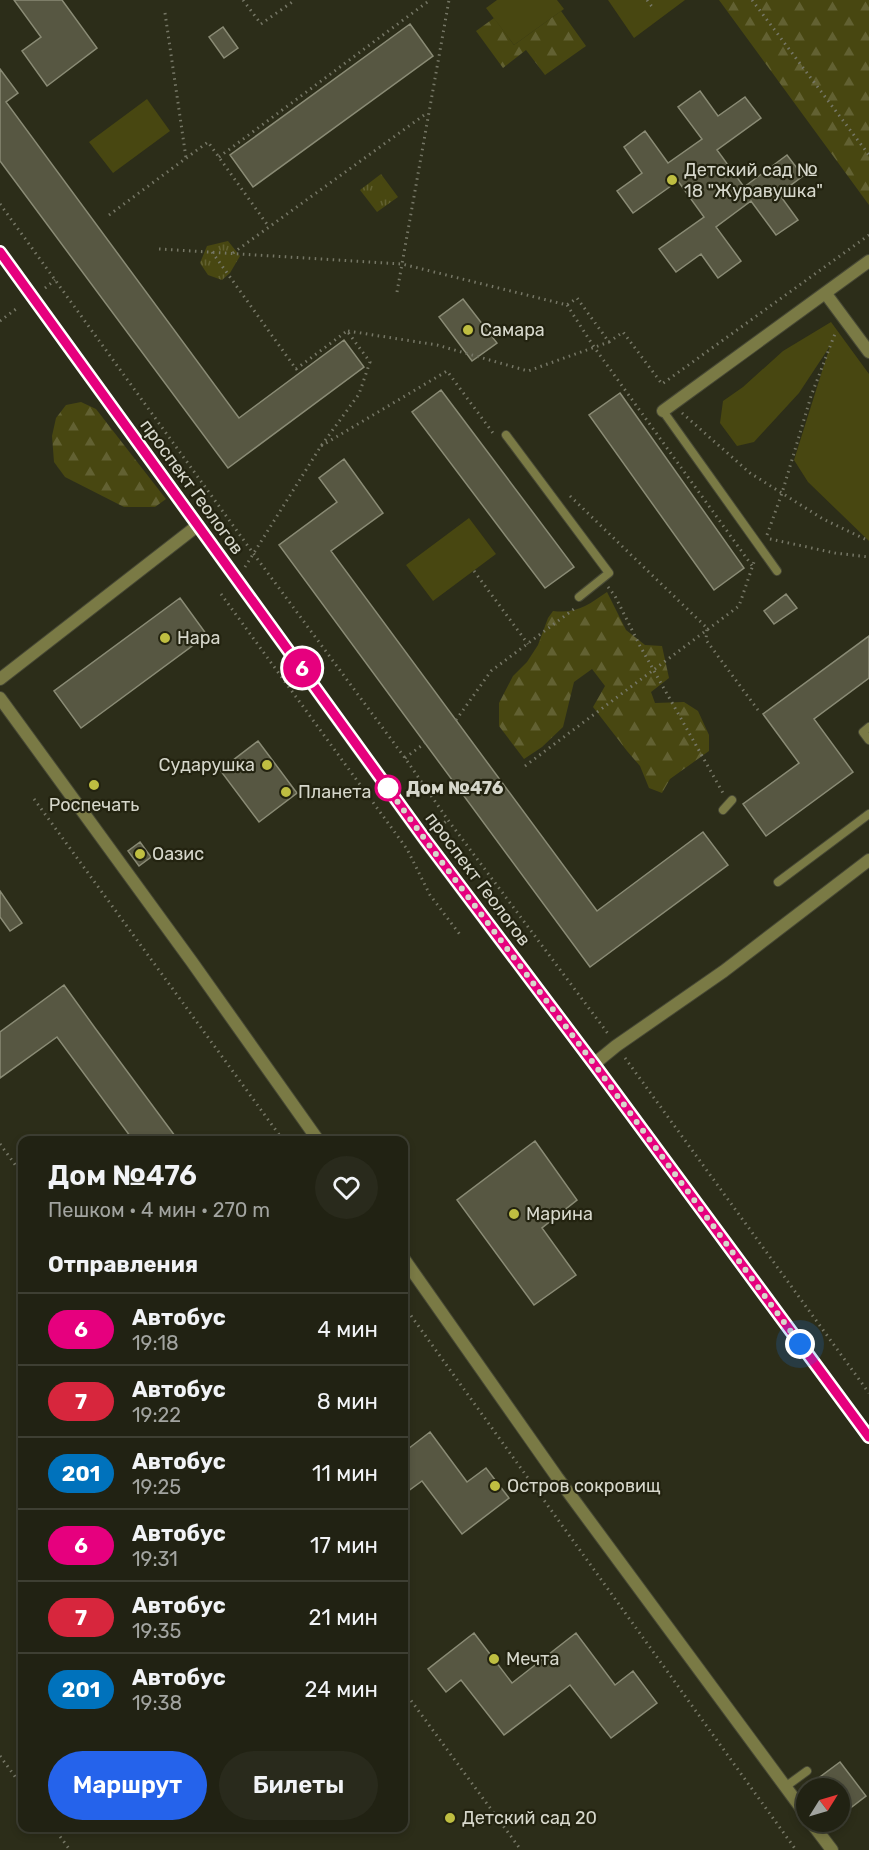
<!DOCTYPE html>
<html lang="ru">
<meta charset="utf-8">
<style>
:root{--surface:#212213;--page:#292a1c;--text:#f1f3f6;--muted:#a2a4a0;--line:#3e3f33;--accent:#2563eb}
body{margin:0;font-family:Rubik,sans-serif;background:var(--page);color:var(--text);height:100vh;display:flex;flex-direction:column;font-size:22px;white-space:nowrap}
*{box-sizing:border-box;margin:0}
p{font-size:20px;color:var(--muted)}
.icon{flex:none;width:33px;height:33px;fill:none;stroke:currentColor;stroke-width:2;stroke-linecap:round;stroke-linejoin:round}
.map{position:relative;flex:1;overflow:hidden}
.side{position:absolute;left:18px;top:1136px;width:390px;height:696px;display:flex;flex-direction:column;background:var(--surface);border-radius:12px;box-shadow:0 3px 9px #0003,0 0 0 2px var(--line)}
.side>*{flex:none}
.badge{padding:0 12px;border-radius:20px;font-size:21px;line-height:39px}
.needle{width:39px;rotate:53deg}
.tools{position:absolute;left:796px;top:1778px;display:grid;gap:12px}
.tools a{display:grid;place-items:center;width:54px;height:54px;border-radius:50%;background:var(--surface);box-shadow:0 3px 9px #0003,0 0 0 2px var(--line);font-size:30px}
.you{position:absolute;width:30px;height:30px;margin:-15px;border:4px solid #fff;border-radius:50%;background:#1a73e8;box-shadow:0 0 0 9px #1a73e833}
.map>.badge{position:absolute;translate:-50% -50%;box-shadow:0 0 0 3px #fff}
h2{padding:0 30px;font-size:22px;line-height:54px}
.round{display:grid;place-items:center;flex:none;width:63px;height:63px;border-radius:32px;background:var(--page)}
.summary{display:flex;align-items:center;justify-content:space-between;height:102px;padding:0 30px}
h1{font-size:28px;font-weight:600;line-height:45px}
.action{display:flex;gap:12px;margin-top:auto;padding:12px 30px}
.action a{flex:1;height:69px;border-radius:36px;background:var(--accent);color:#fff;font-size:24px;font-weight:600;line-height:69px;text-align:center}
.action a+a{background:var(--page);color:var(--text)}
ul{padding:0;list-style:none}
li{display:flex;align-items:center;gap:18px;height:72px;padding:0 30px;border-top:2px solid var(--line)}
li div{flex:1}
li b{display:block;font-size:22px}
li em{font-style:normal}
li .badge{min-width:66px;font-weight:700;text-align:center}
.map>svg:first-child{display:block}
</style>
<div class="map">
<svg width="869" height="1850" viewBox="0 0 869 1850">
<defs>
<pattern id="forest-firs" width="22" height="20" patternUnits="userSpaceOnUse" patternTransform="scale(1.5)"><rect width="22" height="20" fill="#484711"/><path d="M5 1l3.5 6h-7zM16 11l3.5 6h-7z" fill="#626132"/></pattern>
<pattern id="park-tufts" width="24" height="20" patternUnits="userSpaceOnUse" patternTransform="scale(1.5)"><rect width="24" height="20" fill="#484711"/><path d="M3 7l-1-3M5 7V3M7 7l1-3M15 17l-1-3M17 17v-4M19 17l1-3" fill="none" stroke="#626132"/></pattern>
</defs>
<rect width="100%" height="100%" fill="#2c2d19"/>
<!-- grass -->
<path fill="#484711" d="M 497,0 L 557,0 L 564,9 L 514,45 L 486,8 Z
M 608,0 L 685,0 L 634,38 Z
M 147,99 L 170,131 L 113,173 L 89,142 Z
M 831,322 L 869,374 L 869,541 L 808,482 L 794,460 L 830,346 L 799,393 L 754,442 L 737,446 L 720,423 L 723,401 L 743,387 L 783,351 Z
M 469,518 L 496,554 L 433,601 L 406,565 Z"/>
<!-- forest -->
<path fill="url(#forest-firs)" d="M 719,0 L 869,0 L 869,205 Z
M 561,11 L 586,46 L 545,75 L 526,50 L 503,68 L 476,31 L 494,18 L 514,45 Z
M 81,402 L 96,409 L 166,499 L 155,507 L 124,507 L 65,477 L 54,462 L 52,436 L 56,418 L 66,405 Z
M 607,592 L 626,630 L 645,645 L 662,646 L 669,678 L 651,692 L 655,703 L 684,702 L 698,711 L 709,735 L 709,751 L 670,779 L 662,793 L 649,788 L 640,766 L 627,751 L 593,707 L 605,686 L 592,669 L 574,682 L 563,727 L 542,747 L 524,759 L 499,726 L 499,703 L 513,676 L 527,662 L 538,645 L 548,618 L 553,611 C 577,614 588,605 607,592 Z"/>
<!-- park -->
<path fill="url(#park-tufts)" d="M 381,174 L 398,197 L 377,212 L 360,190 Z
M 228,241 L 240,256 L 230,273 L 222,280 L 208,275 L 200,263 L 207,246 Z"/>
<!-- building -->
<path fill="#575742" stroke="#8a8b75" stroke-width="1.5" d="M 14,0 L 62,0 L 97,48 L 47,86 L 22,51 L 41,37 Z
M 410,24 L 433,56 L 253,187 L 230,155 Z
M 223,27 L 238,48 L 224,58 L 209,37 Z
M 0,69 L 18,93 L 6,102 L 239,418 L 344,340 L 364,367 L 228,468 L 0,161 Z
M 700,91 L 718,116 L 745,97 L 761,118 L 717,150 L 744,187 L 787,155 L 803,176 L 779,194 L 798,220 L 776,235 L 751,201 L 716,227 L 741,261 L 718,278 L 701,254 L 676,272 L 659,249 L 704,217 L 678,181 L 633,213 L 617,191 L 642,173 L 624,147 L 645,131 L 668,163 L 702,139 L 678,107 Z
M 463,299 L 497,343 L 472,361 L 439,317 Z
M 441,390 L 574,567 L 545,588 L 412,412 Z
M 620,393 L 744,568 L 714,590 L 589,415 Z
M 344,459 L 383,513 L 331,551 L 597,911 L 703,832 L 728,865 L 590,967 L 279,545 L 337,502 L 319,478 Z
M 786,594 L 797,608 L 774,624 L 764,611 Z
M 180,598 L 207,635 L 81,728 L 54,691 Z
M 869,636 L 869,678 L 814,719 L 853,772 L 766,836 L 743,804 L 799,763 L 763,714 Z
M 258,741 L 297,793 L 259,822 L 220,770 Z
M 140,842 L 151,857 L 139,866 L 128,851 Z
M 0,891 L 22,923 L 10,931 L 0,917 Z
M 64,985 L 95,1028 L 178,1140 L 133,1140 L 57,1037 L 0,1078 L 0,1032 Z
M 535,1141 L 577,1200 L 542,1228 L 576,1275 L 534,1305 L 457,1200 Z
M 430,1432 L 467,1482 L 486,1468 L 509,1498 L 462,1534 L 422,1481 L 404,1494 L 404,1452 Z
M 474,1633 L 512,1683 L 576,1633 L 615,1685 L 633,1671 L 657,1703 L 611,1738 L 570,1685 L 504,1735 L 461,1680 L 446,1692 L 428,1669 Z
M 840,1762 L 866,1796 L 840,1816 L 840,1788 L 805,1788 Z"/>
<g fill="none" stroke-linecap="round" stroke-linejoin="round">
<!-- service casing -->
<g stroke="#474835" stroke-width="10">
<path id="service" d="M 663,411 L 777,571
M 506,435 L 609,573 L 579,597
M 869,727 L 863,732 L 869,740
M 723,810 L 732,800
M 778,882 L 869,814
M 785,1787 L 807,1771"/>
</g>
<!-- minor casing -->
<g stroke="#474835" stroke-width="14">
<path id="minor" d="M 826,294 L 869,352
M 663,411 L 869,261
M 0,679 L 197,526
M 0,698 L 192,962 L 318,1140
M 594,1064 L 616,1046 L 724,971 L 869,860
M 404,1259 L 557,1477 L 807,1816
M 810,1821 L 832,1850"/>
</g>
<!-- tertiary casing -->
<g stroke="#474835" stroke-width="14">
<path id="tertiary" d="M 0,252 L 424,839 L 594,1064 L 869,1437"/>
</g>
<!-- path -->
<path stroke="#767766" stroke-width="3" stroke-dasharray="1.5 4.5" stroke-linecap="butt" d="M 243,0 L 261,24 L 295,0
M 647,0 L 653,8
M 752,0 L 869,155
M 165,13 L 186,158
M 219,157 L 430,0
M 0,204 L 253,553 L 405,758 L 448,820 L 609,1035
M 109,215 L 208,142 L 269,227
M 159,249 L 402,264 L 567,305 L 577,298 L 609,342 L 623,332 L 662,384 L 869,235
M 212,252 L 296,369 L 347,331 L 370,362 L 359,394 L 321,446 L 245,567
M 233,253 L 427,113
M 45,288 L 55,280
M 397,292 L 449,0
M 567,305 L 594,347 L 753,567
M 0,321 L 16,309
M 348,331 L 437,345 L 528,371 L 609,342
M 682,413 L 750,473 L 823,519 L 869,541
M 321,446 L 447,371 L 493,433
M 570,496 L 707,628 L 706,640 L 758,710
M 767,535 L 782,493 L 811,396 L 836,331
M 770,539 L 835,553 L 869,557
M 474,571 L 528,644
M 608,587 L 615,596 L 640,646 L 723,793
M 221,594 L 407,849 L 430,895 L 461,936
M 456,720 L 491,671 L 574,609
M 405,758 L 425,743
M 525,766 L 739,606 L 754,562
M 34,799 L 283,1140
M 435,830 L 448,820
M 625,1058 L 869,1393
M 0,1144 L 22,1174
M 404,1306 L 796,1850
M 404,1691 L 521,1850
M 0,1756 L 22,1786
M 53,1827 L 70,1850"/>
<!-- service -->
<use href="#service" stroke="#7a7a45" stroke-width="8"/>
<!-- minor -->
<use href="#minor" stroke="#7a7a45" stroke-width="12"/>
<!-- tertiary -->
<use href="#tertiary" stroke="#7a7a45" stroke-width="12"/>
</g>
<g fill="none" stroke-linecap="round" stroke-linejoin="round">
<!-- line casing -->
<g stroke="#fff" stroke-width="14">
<path id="line" d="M 0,252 L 424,838 L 594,1064 L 869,1437"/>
</g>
<!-- line -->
<use href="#line" stroke="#e6007e" stroke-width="9"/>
<!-- walk -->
<path stroke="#d6d7cb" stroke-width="6" stroke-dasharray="0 10.8" d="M 388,788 L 383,782 L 438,857 L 594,1064 L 800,1344"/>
</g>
<!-- markers -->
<g fill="#bfbe41" stroke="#232310" stroke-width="2">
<circle cx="672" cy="180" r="6"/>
<circle cx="468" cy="330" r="6"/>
<circle cx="165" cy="638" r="6"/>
<circle cx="267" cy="765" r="6"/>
<circle cx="94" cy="785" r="6"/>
<circle cx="286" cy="792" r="6"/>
<circle cx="140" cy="854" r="6"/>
<circle cx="514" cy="1214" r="6"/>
<circle cx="495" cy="1486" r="6"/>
<circle cx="494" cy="1659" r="6"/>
<circle cx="450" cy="1818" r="6"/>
</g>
<circle fill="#fff" stroke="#e6007e" stroke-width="3" cx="388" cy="788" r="12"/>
<g text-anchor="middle" stroke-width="4.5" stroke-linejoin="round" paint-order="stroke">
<!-- poi labels -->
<g font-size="18" fill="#d6d7cb" stroke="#232310" text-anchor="start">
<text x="684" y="176">Детский сад №<tspan x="684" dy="21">18 "Журавушка"</tspan></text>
<text x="480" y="336">Самара</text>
<text x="177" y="644">Нара</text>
<text x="255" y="771" text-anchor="end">Сударушка</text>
<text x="298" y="798">Планета</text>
<text x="94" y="811" text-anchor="middle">Роспечать</text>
<text x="152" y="860">Оазис</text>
<text x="526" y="1220">Марина</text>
<text x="507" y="1492">Остров сокровищ</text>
<text x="506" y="1665">Мечта</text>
<text x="462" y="1824">Детский сад 20</text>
</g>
<!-- street labels -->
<g font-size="18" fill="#d6d7cb" stroke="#232310">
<text transform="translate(192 487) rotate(54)" y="6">проспект Геологов</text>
<text transform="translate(478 879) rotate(53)" y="6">проспект Геологов</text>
</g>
<!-- stop labels -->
<g font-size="18" font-weight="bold" fill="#d6d7cb" stroke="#232310" text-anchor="start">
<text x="406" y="794">Дом №476</text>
</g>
</g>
</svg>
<div class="tools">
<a><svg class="needle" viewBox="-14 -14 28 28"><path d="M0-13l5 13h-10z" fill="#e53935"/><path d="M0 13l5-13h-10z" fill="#a2a4a0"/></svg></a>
</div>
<div class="you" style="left:800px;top:1344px"></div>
<b class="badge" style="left:302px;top:668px;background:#e6007e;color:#fff">6</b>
<section class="side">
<div class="summary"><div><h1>Дом №476</h1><p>Пешком · 4 мин · 270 m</p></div><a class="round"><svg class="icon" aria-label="heart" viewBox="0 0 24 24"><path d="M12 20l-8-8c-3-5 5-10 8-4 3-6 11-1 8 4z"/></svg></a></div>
<h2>Отправления</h2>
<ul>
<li><span class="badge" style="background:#e6007e;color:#fff">6</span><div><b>Автобус</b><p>19:18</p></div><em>4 мин</em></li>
<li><span class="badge" style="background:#d7263d;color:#fff">7</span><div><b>Автобус</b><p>19:22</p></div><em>8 мин</em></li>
<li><span class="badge" style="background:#0072bc;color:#fff">201</span><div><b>Автобус</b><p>19:25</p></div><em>11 мин</em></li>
<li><span class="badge" style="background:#e6007e;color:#fff">6</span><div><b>Автобус</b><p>19:31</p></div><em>17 мин</em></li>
<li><span class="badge" style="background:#d7263d;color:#fff">7</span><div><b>Автобус</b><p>19:35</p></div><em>21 мин</em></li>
<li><span class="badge" style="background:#0072bc;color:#fff">201</span><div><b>Автобус</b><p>19:38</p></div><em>24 мин</em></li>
</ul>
<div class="action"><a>Маршрут</a><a>Билеты</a></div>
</section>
</div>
